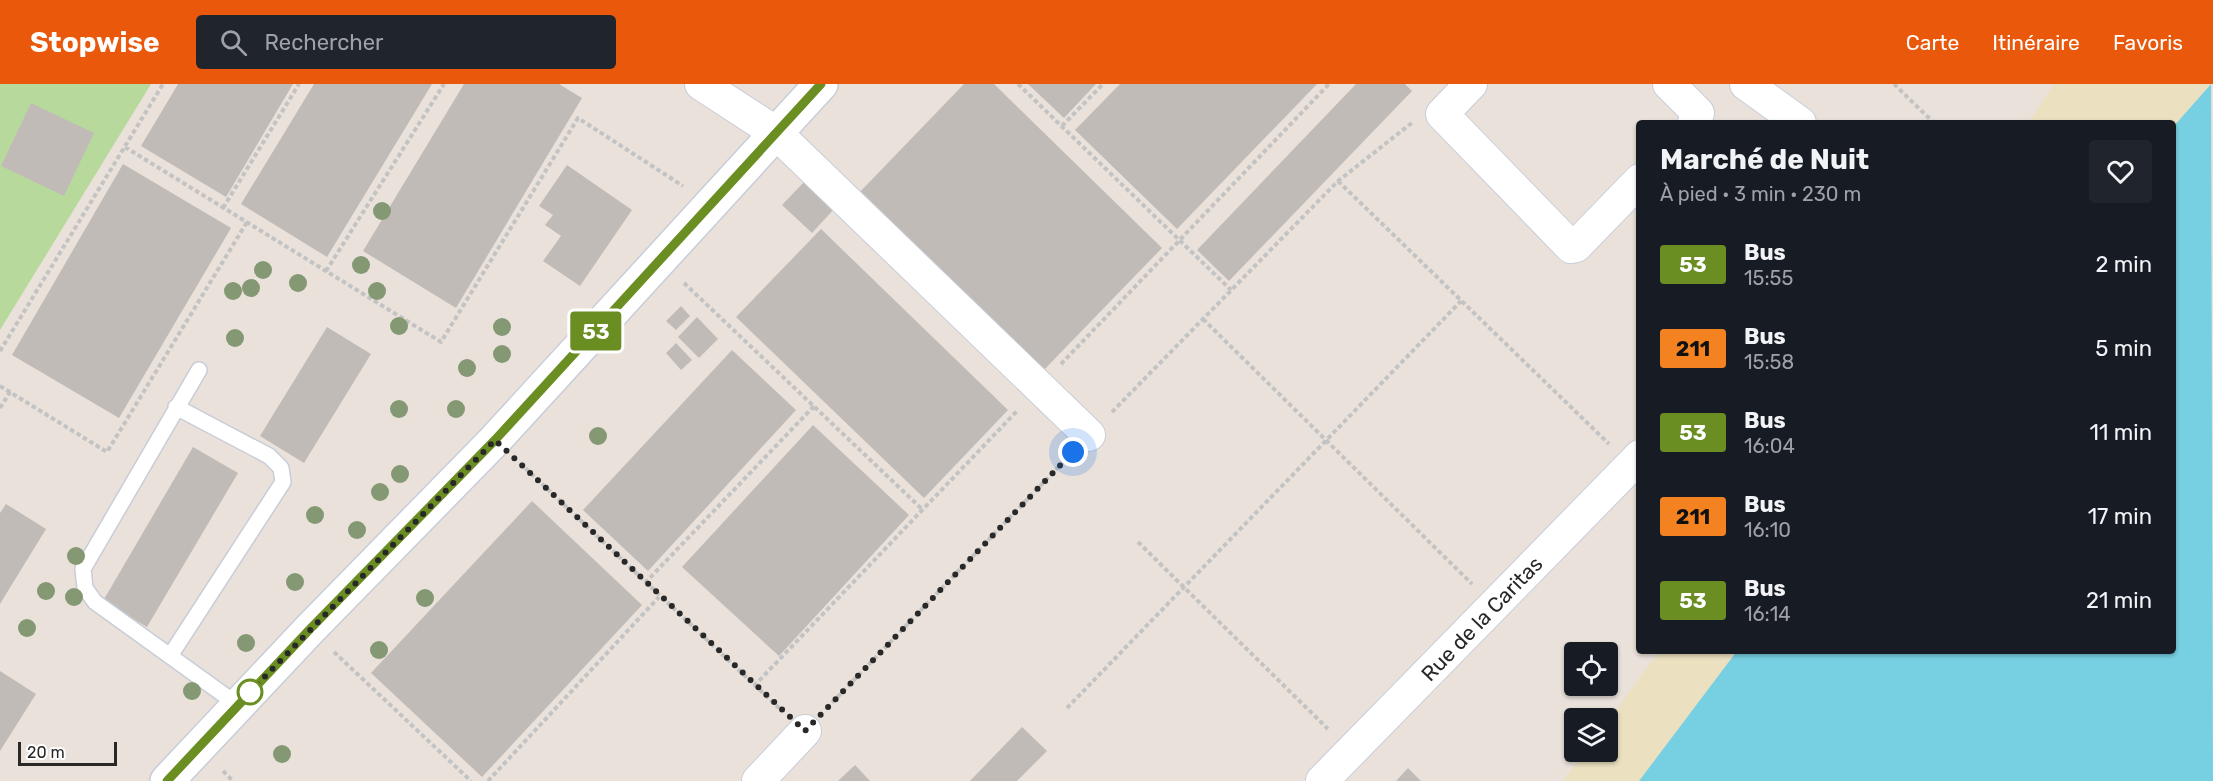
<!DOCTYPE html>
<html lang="fr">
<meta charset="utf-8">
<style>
:root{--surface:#171b24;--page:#20242c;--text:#f1f3f6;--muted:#9ea1a6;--accent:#ea580c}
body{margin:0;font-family:Rubik,sans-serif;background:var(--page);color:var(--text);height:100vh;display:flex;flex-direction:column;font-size:22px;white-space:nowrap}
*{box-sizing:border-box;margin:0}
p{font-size:20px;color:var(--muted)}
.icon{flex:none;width:33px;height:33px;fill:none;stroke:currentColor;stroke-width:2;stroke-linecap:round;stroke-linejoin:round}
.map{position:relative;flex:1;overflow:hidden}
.panel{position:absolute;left:1636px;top:36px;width:540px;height:534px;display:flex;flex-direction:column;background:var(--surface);border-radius:6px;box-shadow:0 2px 4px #0004}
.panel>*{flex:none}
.badge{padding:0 12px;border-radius:4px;font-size:21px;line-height:39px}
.controls{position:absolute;left:1564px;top:558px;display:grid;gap:12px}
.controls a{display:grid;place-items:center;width:54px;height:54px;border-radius:6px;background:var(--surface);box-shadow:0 2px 4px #0004;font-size:30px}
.scale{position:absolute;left:18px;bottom:15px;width:99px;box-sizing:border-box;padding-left:6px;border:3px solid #282828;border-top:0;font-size:16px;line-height:21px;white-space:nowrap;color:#282828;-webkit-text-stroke:4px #fff;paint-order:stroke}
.you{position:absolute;width:30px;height:30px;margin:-15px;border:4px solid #fff;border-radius:50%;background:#1a73e8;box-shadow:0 0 0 9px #1a73e833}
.map>.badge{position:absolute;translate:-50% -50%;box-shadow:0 0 0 3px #fff}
.round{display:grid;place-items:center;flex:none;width:63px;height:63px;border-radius:6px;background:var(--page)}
.headline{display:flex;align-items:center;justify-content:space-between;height:102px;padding:0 24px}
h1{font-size:28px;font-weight:700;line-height:45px}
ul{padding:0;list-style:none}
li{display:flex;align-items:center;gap:18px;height:84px;padding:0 24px}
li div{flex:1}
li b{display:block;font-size:22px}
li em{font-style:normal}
li .badge{min-width:66px;font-weight:700;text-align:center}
header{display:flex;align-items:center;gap:36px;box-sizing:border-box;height:84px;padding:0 30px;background:var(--accent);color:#fff}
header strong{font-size:28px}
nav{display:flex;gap:33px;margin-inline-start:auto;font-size:21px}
.search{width:420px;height:54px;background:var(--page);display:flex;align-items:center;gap:15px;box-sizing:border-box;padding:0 21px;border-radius:6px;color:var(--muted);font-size:22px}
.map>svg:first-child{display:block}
</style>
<header>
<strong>Stopwise</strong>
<div class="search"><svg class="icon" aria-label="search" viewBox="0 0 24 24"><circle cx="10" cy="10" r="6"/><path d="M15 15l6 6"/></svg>Rechercher</div>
<nav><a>Carte</a><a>Itinéraire</a><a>Favoris</a></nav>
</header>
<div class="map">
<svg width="2213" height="697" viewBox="0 0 2213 697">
<rect width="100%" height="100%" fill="#e9e1da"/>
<!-- green -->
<path fill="#b7da9c" d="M 0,0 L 151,0 L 0,246 Z"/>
<!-- sand -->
<path fill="#ebe0c0" d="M 2054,0 L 2211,0 L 2174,42 L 2174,39 L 2028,39 Z
M 1659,567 L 1737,567 L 1639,697 L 1563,697 L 1585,668 L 1608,668 L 1608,637 Z"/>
<!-- water -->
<path fill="#77d0e1" d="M 2211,0 L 2213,697 L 1639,697 L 1737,567 L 2174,567 L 2174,42 Z"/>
<!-- building -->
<path fill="#c1bbb7" d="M 178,0 L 293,0 L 226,113 L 141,62 Z
M 314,0 L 432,0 L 327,173 L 241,120 Z
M 464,0 L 559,0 L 582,14 L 456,224 L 363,167 Z
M 964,0 L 994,0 L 1162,164 L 1039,291 L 856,112 Z
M 1028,0 L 1096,0 L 1064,34 Z
M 1120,0 L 1317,0 L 1177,145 L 1075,46 Z
M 1356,0 L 1405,0 L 1412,7 L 1229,197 L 1197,166 Z
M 31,19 L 94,49 L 64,112 L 1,82 Z
M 123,80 L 231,144 L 119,334 L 12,271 Z
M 567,81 L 632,126 L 580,202 L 543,177 L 561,152 L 545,141 L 553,131 L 539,122 Z
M 805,97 L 835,124 L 812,149 L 782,121 Z
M 821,145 L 1008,326 L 924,414 L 736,233 Z
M 681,222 L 690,232 L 676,246 L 666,237 Z
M 697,233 L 718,255 L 699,274 L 678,253 Z
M 327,243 L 371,270 L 304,379 L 260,352 Z
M 676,259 L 692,276 L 681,286 L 666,269 Z
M 732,266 L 796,326 L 648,487 L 583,426 Z
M 813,341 L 909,431 L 779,572 L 682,483 Z
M 193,363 L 238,389 L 147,543 L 103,517 Z
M 532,417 L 642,521 L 482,693 L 371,589 Z
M 6,420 L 46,445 L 0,520 L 0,429 Z
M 0,587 L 36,610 L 0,667 Z
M 1022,643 L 1047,667 L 1017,697 L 970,697 Z
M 855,681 L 870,697 L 838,697 Z
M 1408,684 L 1421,697 L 1396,697 Z"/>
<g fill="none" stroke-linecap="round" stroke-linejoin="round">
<!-- service casing -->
<g stroke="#c9cdd8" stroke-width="18">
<path id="service" d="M 199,286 L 83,485 L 85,504 L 95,518 L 238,621
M 170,572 L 283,398 L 281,384 L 269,372 L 176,323"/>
</g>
<!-- minor casing -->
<g stroke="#c9cdd8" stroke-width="34">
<path id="minor" d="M 701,0 L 775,48 L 1089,351
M 1471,0 L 1442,30 L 1571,163 L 1576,162 L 1640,96
M 1669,0 L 1698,29 L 1694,39
M 1746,0 L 1800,39
M 758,697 L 805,647
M 1322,697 L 1640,372"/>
</g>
<!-- secondary casing -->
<g stroke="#c9cdd8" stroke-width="36">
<path id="secondary" d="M 167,697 L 310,545 L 495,356 L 821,0"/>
</g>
<!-- path -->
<path stroke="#c3c3c3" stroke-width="4" stroke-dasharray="4.5 3" stroke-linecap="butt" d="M 1018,0 L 1231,206
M 1894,0 L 1934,39
M 1062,42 L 1103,0
M 125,63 L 441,258 L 578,34 L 683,102
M 1338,97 L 1609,360
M 223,124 L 299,0
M 326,187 L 444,0
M 684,199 L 923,426
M 1203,235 L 1472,500
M 0,267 L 163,0
M 1061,280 L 1329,0
M 0,302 L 107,368 L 247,138
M 0,324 L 10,308
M 1112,328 L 1338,97 L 1413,38
M 520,379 L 780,625
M 1138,458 L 1328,645
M 645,499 L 815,321
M 334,568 L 471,697
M 754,602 L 1017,327
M 827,624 L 1067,374
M 1067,624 L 1461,217
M 223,687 L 233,697
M 488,697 L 659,513"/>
<!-- service -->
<use href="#service" stroke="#fff" stroke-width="15"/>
<!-- minor -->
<use href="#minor" stroke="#fff" stroke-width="32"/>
<!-- secondary -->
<use href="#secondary" stroke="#fff" stroke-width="33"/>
</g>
<!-- trees -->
<g fill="#859874">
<circle cx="382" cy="127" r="9"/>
<circle cx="361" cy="181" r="9"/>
<circle cx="263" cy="186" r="9"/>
<circle cx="298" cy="199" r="9"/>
<circle cx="251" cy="204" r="9"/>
<circle cx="233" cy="207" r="9"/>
<circle cx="377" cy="207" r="9"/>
<circle cx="399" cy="242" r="9"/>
<circle cx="502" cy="243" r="9"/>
<circle cx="235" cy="254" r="9"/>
<circle cx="502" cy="270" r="9"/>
<circle cx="467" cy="284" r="9"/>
<circle cx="399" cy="325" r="9"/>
<circle cx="456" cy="325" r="9"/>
<circle cx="598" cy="352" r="9"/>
<circle cx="400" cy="390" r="9"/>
<circle cx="380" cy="408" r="9"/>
<circle cx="315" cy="431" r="9"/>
<circle cx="357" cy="446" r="9"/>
<circle cx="76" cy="472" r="9"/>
<circle cx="295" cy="498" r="9"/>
<circle cx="46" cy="507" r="9"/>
<circle cx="74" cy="513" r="9"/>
<circle cx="425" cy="514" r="9"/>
<circle cx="27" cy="544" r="9"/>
<circle cx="246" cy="559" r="9"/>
<circle cx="379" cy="566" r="9"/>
<circle cx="192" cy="607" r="9"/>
<circle cx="282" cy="670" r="9"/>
</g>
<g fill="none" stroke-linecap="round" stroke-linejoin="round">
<!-- line casing -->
<g stroke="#fff" stroke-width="14">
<path id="line" d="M 167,697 L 310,545 L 495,356 L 821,0"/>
</g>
<!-- line -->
<use href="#line" stroke="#6b8e23" stroke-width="9"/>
<!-- walk -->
<path stroke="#282828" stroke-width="6" stroke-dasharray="0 10.8" d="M 250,608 L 495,356 L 805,647 L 1073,368"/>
</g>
<!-- markers -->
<circle fill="#fff" stroke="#6b8e23" stroke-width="3" cx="250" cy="608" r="12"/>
<g text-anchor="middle" stroke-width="4.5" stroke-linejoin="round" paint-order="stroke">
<!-- street labels -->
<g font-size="21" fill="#282828" stroke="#fff">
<text transform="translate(1482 535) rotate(-46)" y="7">Rue de la Caritas</text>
</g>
</g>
</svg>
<div class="controls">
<a><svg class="icon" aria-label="locate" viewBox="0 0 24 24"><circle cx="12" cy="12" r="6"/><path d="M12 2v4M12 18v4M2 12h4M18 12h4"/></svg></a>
<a><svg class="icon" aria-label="layers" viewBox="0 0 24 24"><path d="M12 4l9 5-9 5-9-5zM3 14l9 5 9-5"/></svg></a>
</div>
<div class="scale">20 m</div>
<div class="you" style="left:1073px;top:368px"></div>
<b class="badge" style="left:596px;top:247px;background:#6b8e23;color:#fff">53</b>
<section class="panel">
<div class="headline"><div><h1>Marché de Nuit</h1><p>À pied · 3 min · 230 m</p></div><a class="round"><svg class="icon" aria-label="heart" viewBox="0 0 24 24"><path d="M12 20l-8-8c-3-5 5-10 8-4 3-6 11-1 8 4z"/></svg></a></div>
<ul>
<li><span class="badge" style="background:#6b8e23;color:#fff">53</span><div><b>Bus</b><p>15:55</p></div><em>2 min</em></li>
<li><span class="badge" style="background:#f58220;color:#111">211</span><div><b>Bus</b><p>15:58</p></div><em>5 min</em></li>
<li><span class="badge" style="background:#6b8e23;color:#fff">53</span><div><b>Bus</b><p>16:04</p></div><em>11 min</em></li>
<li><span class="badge" style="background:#f58220;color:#111">211</span><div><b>Bus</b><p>16:10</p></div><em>17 min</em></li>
<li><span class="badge" style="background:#6b8e23;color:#fff">53</span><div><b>Bus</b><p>16:14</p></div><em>21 min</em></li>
</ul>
</section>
</div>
